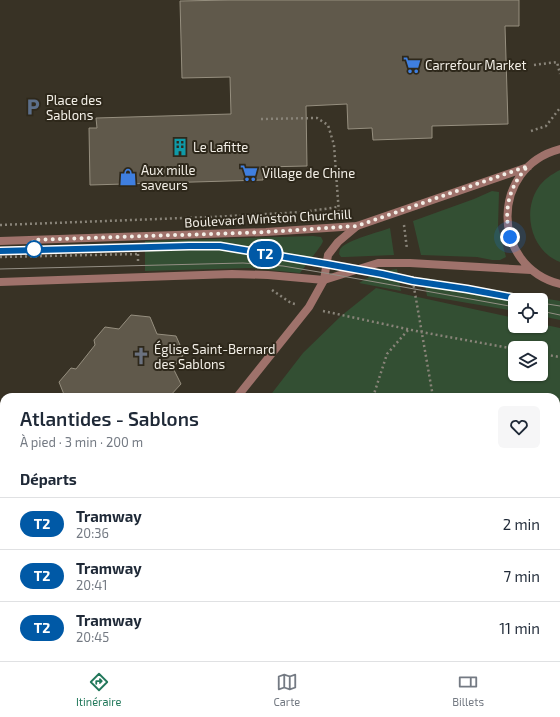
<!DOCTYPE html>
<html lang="fr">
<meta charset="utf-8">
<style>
:root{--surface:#fff;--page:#f6f6f7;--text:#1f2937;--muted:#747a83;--line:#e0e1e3;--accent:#22785b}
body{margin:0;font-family:"Exo 2",sans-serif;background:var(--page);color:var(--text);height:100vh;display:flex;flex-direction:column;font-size:15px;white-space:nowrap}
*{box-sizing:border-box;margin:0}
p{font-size:13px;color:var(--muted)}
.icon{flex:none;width:22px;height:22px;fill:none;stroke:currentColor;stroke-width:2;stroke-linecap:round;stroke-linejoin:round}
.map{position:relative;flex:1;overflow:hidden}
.details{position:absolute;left:0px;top:393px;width:560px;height:268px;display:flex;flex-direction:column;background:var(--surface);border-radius:12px 12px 0 0;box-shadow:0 1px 3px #0004}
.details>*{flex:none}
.badge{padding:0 8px;border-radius:13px;font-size:14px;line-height:26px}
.fabs{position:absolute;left:508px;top:293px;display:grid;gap:8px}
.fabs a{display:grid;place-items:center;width:40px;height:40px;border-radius:6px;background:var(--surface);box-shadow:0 1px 3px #0004;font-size:20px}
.you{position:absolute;width:20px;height:20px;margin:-10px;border:3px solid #fff;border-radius:50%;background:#1a73e8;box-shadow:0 0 0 6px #1a73e833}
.map>.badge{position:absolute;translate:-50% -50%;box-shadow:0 0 0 2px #fff}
h2{padding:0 20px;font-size:15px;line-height:36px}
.round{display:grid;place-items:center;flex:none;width:42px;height:42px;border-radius:6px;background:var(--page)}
.head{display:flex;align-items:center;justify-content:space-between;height:68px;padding:0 20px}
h1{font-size:19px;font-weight:600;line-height:30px}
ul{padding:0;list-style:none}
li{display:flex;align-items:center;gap:12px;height:52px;padding:0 20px;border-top:1px solid var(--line)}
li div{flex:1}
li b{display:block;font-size:15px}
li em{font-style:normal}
li .badge{min-width:44px;font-weight:700;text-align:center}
.dock{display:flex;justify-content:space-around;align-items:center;height:56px;border-top:1px solid var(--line);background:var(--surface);font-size:11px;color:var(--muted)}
.dock a{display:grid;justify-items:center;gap:2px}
.dock .active{color:var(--accent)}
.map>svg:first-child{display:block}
</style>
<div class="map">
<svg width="560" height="661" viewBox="0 0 560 661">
<rect width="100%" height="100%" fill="#383225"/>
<!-- green -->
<path fill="#334f33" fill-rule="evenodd" d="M 560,170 L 560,262 C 531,251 522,212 538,188 C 543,180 552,174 560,170 Z
M 492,191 L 499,192 L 498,227 L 506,257 L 500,260 L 492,260 L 477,257 L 421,255 L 413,221 L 474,199 Z
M 390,228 L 394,255 L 345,257 L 341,257 L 339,254 C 340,251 339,250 341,248 C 348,240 379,232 390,228 Z
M 313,236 L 321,237 L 323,241 C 322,246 305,266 300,273 L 250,268 L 145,271 L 145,241 Z
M 397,269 L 401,291 L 359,283 L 378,272 Z
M 424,278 L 560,301 L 560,320 L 541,316 L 541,300 L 515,300 L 515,311 L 427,296 Z
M 376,288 L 515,318 L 515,326 L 541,326 L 541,324 L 560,328 L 560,520 L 556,524 L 556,397 L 269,397 L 303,353 L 341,316 ZM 515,348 L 541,348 L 541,374 L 515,374 Z
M 58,657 L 414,657 L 411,661 L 55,661 Z"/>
<!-- water -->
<path fill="#082732" d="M 560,520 L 560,641 L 556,645 L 556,524 Z
M 414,657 L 545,657 L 541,661 L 411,661 Z"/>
<!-- building -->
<path fill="#60594b" stroke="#968f7f" d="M 230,0 L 519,0 L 519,26 L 505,26 L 508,124 L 432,126 L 432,138 L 373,140 L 372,128 L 348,129 L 347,104 L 306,106 L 307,166 L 263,167 L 263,180 L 90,185 L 89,128 L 97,128 L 96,118 L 231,114 L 230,77 L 182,78 L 180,1 Z
M 131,315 L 150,317 L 157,334 L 176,336 L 184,354 L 173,368 L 181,384 L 169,397 L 150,396 L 149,397 L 65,397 L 59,382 L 71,368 L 76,369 L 95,345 L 94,340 L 105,327 L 119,329 Z"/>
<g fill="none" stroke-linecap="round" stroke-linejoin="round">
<!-- path -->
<path stroke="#898479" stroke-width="2.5" stroke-dasharray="2 3" stroke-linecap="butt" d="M 534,65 L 557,62 L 560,74
M 261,119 L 317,118 L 328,125 L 334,145 L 339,214
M 531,131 L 546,126 L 560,108
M 0,225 L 211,217 L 303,212 L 338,207
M 404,225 L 407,249
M 138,254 L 138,264
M 0,257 L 138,254 L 138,249
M 412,276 L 433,397
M 272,290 L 291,303 L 295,304
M 323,311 L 421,332 L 515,349
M 541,354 L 560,357
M 373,397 L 387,354 L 408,330
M 556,407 L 560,402
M 0,474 L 4,474
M 556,485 L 560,482
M 484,657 L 484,661
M 95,661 L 98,657
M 249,661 L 251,657
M 385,661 L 388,657"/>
<!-- minor -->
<path stroke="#9f726b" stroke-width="8" d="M 237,397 L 309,307 L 324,280 L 328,255 L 338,242 L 357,226
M 0,651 L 4,651
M 22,661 L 25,657"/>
<!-- tertiary -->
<path stroke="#9f726b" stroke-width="8" d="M 560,149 C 490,167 490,266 560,284
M 0,241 L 266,232 L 357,226 L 528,167
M 0,282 L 232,274 L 268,275 L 324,280 L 378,263 L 410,263 L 531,270"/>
<!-- tram -->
<path stroke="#948f85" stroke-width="1" d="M 0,251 L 189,245 L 220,246 L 327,264 L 382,274 L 413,281 L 467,289 L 526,300
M 0,269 L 243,263 L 283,266 L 325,273 L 515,307
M 541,303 L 560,306
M 541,311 L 560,315"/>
</g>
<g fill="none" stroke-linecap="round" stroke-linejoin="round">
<!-- line casing -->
<g stroke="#fff" stroke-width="9">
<path id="line" d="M 0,251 L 189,246 L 220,246 L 327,264 L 382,274 L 413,281 L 467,289 L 526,300"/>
</g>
<!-- line -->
<use href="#line" stroke="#0059a6" stroke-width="6"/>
<!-- walk -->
<path stroke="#f3efe7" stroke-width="4" stroke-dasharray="0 7.2" d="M 34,249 L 33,240 L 266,232 L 357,226 L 528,166 C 509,186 503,210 510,237"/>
</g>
<!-- icons -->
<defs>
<g id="supermarket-bare" transform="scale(1.38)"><path d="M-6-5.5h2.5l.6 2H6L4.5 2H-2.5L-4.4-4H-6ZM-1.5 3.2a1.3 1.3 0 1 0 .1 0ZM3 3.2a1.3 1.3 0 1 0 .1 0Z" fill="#3f7fe0" stroke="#2e281b" stroke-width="2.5" paint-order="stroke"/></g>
<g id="parking-bare" transform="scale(1.38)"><path d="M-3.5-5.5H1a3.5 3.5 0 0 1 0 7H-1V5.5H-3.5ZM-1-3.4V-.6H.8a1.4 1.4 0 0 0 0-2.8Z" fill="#5c6f8a" stroke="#2e281b" stroke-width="2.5" paint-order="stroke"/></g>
<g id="building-bare" transform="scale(1.38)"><path d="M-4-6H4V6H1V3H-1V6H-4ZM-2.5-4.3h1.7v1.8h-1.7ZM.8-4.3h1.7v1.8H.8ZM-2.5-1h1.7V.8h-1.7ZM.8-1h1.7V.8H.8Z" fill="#0f9aa8" stroke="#2e281b" stroke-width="2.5" paint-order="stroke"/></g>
<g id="shop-bare" transform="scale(1.38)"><path d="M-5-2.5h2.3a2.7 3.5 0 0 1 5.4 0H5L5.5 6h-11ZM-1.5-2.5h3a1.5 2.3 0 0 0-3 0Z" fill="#3f7fe0" stroke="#2e281b" stroke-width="2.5" paint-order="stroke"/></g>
<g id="church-bare" transform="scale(1.38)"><path d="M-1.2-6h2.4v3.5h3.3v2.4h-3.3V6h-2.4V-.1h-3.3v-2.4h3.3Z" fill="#6b7280" stroke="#2e281b" stroke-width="2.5" paint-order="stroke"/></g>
</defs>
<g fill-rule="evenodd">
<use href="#supermarket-bare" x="412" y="65"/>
<use href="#parking-bare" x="33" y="107"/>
<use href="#building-bare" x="180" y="147"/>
<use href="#supermarket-bare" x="249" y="173"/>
<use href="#shop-bare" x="128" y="177"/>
<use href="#church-bare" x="141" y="356"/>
</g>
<!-- markers -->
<circle fill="#fff" stroke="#0059a6" stroke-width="2" cx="34" cy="249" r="8"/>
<g text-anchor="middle" stroke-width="4" stroke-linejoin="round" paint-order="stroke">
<!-- poi labels -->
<g font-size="13" fill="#f3efe7" stroke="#2e281b" text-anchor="start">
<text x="425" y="70">Carrefour Market</text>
<text x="46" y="105">Place des<tspan x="46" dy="15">Sablons</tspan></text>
<text x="193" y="152">Le Lafitte</text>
<text x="141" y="175">Aux mille<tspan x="141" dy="15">saveurs</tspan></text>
<text x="262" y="178">Village de Chine</text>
<text x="154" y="354">Église Saint-Bernard<tspan x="154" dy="15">des Sablons</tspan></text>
</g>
<!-- street labels -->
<g font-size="13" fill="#f3efe7" stroke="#2e281b">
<text transform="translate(268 218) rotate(-3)" y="5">Boulevard Winston Churchill</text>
</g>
</g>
</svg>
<div class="fabs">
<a><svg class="icon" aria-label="locate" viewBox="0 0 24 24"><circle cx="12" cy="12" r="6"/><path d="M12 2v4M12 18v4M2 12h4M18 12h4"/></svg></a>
<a><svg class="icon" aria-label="layers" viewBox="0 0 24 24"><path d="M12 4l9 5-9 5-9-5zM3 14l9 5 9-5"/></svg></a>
</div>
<div class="you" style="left:510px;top:237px"></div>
<b class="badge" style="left:265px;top:254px;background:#0059a6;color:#fff">T2</b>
<section class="details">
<div class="head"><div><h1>Atlantides - Sablons</h1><p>À pied · 3 min · 200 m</p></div><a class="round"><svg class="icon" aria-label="heart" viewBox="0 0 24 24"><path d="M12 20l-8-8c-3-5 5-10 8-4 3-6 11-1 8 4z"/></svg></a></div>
<h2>Départs</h2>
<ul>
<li><span class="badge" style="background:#0059a6;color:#fff">T2</span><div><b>Tramway</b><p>20:36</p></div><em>2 min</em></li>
<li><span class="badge" style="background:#0059a6;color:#fff">T2</span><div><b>Tramway</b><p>20:41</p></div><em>7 min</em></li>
<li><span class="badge" style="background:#0059a6;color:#fff">T2</span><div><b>Tramway</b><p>20:45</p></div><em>11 min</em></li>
</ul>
</section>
</div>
<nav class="dock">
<a class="active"><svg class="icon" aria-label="directions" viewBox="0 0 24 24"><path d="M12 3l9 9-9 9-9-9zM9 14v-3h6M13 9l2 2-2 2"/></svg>Itinéraire</a>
<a><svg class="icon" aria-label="map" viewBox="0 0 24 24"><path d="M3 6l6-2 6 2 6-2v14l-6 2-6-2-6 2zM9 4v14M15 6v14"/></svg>Carte</a>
<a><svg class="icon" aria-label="tickets" viewBox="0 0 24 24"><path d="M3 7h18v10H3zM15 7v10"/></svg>Billets</a>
</nav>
